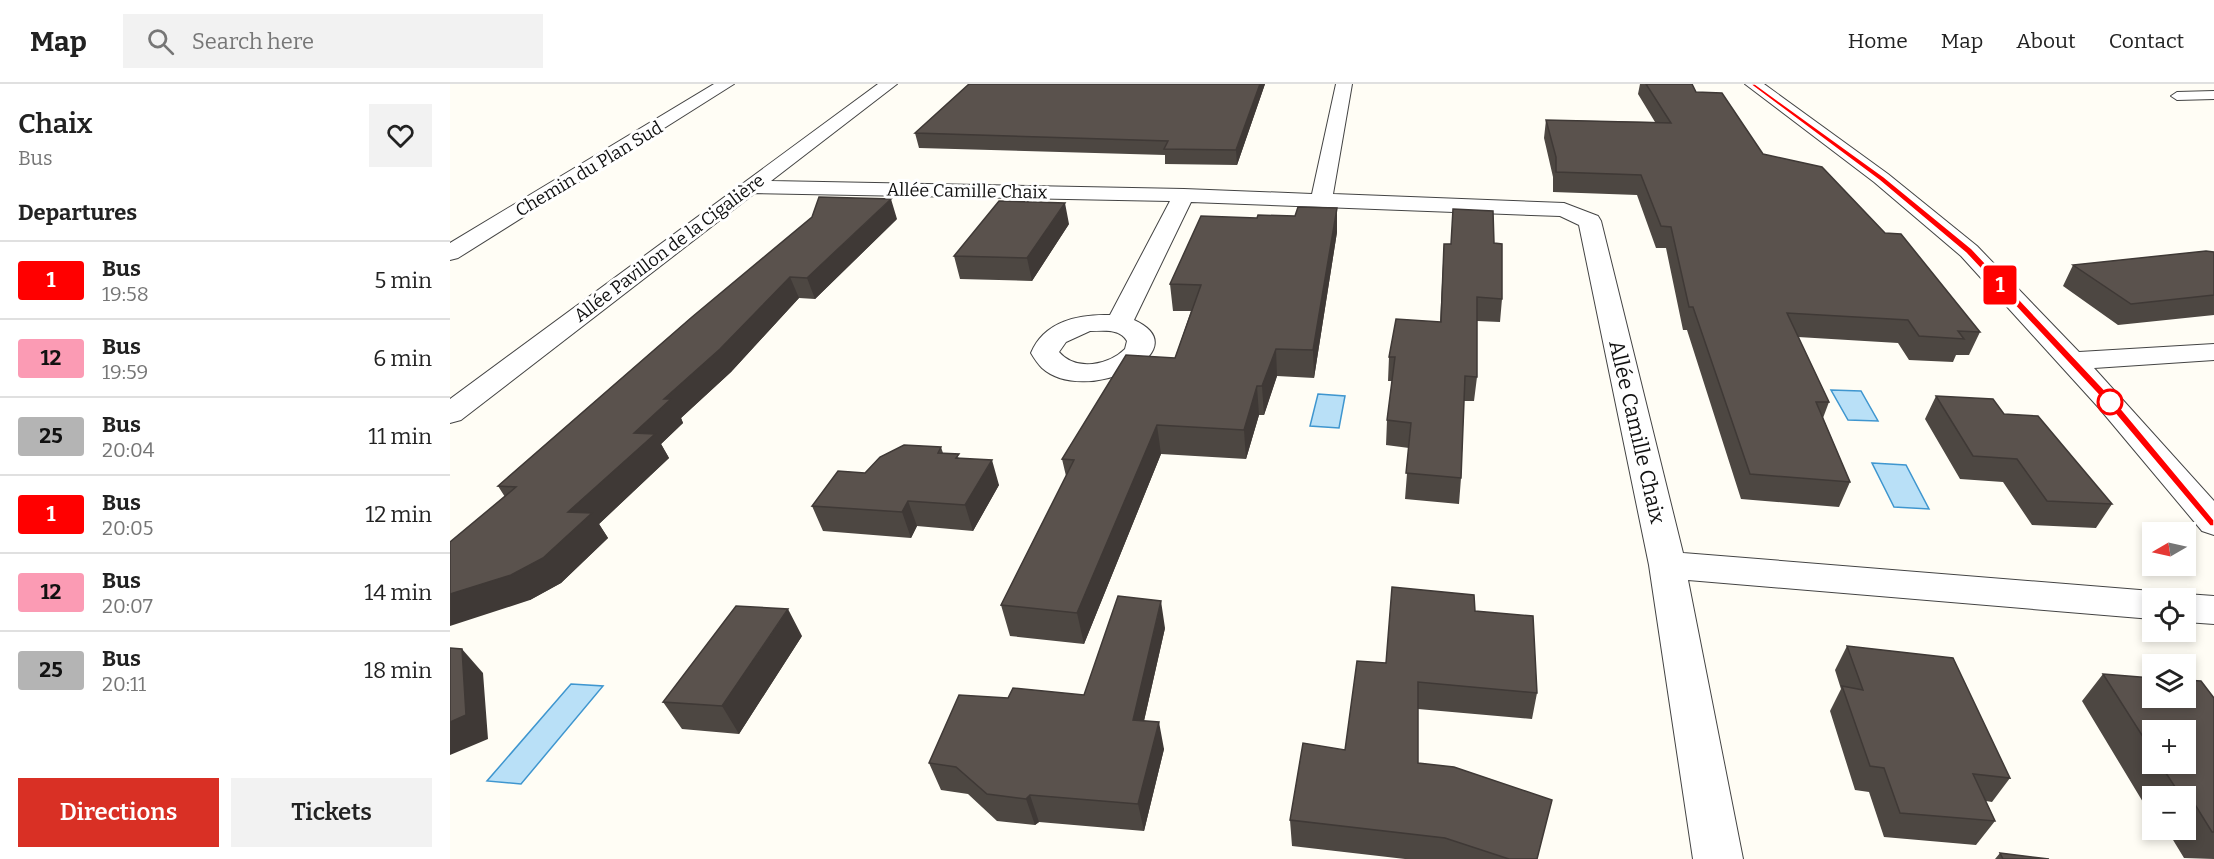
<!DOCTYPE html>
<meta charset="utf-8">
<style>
:root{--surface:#fff;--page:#f2f2f2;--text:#222;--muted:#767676;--line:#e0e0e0;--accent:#d93025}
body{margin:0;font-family:Bitter,serif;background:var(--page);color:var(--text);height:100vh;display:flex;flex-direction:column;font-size:22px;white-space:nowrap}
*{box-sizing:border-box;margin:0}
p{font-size:20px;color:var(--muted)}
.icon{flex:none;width:33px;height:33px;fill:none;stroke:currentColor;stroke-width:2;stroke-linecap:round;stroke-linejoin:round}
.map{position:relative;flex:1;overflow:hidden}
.panel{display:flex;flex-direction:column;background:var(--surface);width:450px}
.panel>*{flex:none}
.badge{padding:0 12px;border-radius:4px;font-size:21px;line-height:39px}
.needle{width:39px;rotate:261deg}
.buttons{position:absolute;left:1692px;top:438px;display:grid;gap:12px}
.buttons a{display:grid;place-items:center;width:54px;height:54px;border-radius:0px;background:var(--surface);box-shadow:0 3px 9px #0003;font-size:30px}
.map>.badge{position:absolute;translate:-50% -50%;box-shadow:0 0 0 3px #fff}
h2{padding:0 18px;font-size:22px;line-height:54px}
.round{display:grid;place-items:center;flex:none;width:63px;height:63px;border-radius:0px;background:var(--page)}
.summary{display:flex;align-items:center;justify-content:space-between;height:102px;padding:0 18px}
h1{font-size:28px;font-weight:600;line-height:45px}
.cta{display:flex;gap:12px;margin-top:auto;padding:12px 18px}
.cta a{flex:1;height:69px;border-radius:0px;background:var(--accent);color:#fff;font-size:24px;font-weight:600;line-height:69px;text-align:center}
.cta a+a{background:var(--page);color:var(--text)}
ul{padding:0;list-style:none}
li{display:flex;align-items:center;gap:18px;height:78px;padding:0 18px;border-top:2px solid var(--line)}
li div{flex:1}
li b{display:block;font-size:22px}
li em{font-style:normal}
li .badge{min-width:66px;font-weight:700;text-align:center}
header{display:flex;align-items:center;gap:36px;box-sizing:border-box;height:84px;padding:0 30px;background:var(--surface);border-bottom:2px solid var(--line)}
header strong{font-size:28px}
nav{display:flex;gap:33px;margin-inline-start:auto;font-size:21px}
.search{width:420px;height:54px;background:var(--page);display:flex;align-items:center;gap:15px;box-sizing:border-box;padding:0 21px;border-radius:0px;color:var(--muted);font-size:22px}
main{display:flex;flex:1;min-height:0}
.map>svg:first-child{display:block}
</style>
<header>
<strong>Map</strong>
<div class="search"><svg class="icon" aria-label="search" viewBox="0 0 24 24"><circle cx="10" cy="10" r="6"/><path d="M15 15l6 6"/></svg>Search here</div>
<nav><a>Home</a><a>Map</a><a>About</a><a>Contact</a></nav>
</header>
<main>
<section class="panel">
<div class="summary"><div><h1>Chaix</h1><p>Bus</p></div><a class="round"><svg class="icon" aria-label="heart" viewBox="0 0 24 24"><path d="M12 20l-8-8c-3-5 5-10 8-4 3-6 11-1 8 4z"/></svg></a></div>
<h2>Departures</h2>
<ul>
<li><span class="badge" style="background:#f00;color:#fff">1</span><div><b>Bus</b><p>19:58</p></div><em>5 min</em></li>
<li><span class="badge" style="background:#fb9bb4;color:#111">12</span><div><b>Bus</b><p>19:59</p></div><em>6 min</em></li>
<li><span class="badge" style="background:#b4b4b4;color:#111">25</span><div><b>Bus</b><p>20:04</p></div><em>11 min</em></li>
<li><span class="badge" style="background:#f00;color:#fff">1</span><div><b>Bus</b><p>20:05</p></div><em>12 min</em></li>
<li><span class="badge" style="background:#fb9bb4;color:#111">12</span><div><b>Bus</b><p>20:07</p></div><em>14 min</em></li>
<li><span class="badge" style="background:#b4b4b4;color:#111">25</span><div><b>Bus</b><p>20:11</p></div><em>18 min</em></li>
</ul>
<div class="cta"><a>Directions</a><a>Tickets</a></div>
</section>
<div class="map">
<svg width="1764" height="775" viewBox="0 0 1764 775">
<rect width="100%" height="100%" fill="#fffdf5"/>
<!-- water -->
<path fill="#b9e0f7" stroke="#3f96cf" stroke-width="1.5" d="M 1381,306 L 1411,307 L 1428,337 L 1398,336 Z
M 868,310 L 895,312 L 889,344 L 860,342 Z
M 1422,379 L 1456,381 L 1479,425 L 1444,423 Z
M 121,600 L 153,602 L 71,700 L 37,697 Z"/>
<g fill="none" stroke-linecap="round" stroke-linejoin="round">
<!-- lane casing -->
<g stroke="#444" stroke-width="2">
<path id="lane" d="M 1764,7 L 1764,15 L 1727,16 L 1721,12 L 1727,8 Z"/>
</g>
<!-- street casing -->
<g stroke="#444" stroke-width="2">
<path id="street" d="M 264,0 L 284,0 L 8,174 L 0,176 L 0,159 Z
M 428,0 L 447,0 L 321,97 L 734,105 L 862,110 L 886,0 L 902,0 L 883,110 L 1114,119 L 1148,132 L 1151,137 L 1233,469 L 1702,507 L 1716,511 L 1718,514 L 1702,514 L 1702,535 L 1238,496 L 1293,775 L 1243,775 L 1199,481 L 1129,141 L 1110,132 L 741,118 L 684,236 C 752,267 635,323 592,284 C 588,280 584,274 581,269 C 594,237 629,230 660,231 L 720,117 L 305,109 L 11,336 L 0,339 L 0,315 ZM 640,247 C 653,247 670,244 677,257 L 675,265 C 659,281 626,288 609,268 L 616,258 Z
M 1295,0 L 1314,0 L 1438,90 L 1527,162 L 1629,268 L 1764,260 L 1764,276 L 1644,284 L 1764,417 L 1764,451 L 1752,447 L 1649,324 L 1511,172 L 1424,98 Z
M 1736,510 L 1764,512 L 1764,540 L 1736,538 L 1736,514 L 1722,514 Z"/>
</g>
<!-- lane -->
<use href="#lane" fill="#fff" fill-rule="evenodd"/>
<!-- street -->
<use href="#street" fill="#fff" fill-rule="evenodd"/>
</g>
<!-- wall -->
<path fill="#4d4742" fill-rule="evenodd" d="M 519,0 L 815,0 L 787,81 L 715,80 L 715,71 L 469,64 L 465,49 Z
M 1190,0 L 1242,0 L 1246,8 L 1313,70 L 1530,248 L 1519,271 L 1506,271 L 1503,278 L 1459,276 L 1448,259 L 1348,253 L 1379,318 L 1373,334 L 1400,398 L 1389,423 L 1291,415 L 1237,246 L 1233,246 L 1216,164 L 1206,164 L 1187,111 L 1103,108 L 1103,93 L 1094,54 L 1096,36 L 1205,38 L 1188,10 Z
M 447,135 L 365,215 L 349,214 L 281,288 L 231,334 L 233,339 L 211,360 L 219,374 L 149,440 L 158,454 L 111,499 L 80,516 L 55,413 L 48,402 L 242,233 Z
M 619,140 L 582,197 L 510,195 L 504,172 Z
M 887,148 L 864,294 L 827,292 L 814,331 L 809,331 L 796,375 L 711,370 L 634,560 L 560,552 L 551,521 L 616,392 L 612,375 L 725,274 L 741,227 L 723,227 L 720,200 Z
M 1044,159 L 1052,215 L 1050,238 L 1027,237 L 1027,293 L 1024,317 L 1014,317 L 1011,394 L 1009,420 L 955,415 L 959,364 L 936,361 L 937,336 L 942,297 L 938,297 L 939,273 L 990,238 L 994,160 Z
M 1764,168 L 1764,231 L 1668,241 L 1613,202 L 1623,181 Z
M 1486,312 L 1554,330 L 1662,420 L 1646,444 L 1582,441 L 1553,398 L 1510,395 L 1475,335 Z
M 491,363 L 493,369 L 510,374 L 549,401 L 523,447 L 467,442 L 461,454 L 373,447 L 362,422 L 415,389 Z
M 1025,527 L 1087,609 L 1082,635 L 968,625 L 968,679 L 1087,775 L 955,775 L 842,762 L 840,736 L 895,666 L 936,579 Z
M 715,544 L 694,637 L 714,665 L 694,747 L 589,738 L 585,741 L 547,737 L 518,710 L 491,706 L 479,679 L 634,611 Z
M 352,552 L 289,650 L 232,645 L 213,618 Z
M 1397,562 L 1560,694 L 1542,718 L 1536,717 L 1545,737 L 1526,761 L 1434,753 L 1419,708 L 1405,706 L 1380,627 L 1391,605 L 1385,586 Z
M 1653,590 L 1764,614 L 1764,775 L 1734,774 L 1717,746 L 1736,746 L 1736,712 L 1702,712 L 1702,733 L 1632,617 ZM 1702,646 L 1736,680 L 1702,680 Z
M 1550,769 L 1599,775 L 1545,775 Z"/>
<!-- shaded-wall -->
<path fill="#3f3936" d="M 810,0 L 815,0 L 787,81 L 786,66 Z
M 441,115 L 447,135 L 365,215 L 357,194 Z
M 615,119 L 619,140 L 582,197 L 577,174 Z
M 887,124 L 887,148 L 864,294 L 863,266 Z
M 340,193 L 349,214 L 281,288 L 231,334 L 233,339 L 211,360 L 219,374 L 149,440 L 158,454 L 111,499 L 80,516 L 0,542 L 0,510 L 118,428 L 184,349 L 214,315 Z
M 826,265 L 827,292 L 814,331 L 812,302 Z
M 807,302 L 809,331 L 796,375 L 794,346 Z
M 707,341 L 711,370 L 634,560 L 627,529 Z
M 542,376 L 549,401 L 523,447 L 515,421 Z
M 458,417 L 467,442 L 461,454 L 452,428 Z
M 711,517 L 715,544 L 688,663 L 683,636 Z
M 338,525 L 352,552 L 289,650 L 272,622 Z
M 12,565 L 33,589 L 38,655 L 0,671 L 0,638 Z
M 709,638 L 714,665 L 694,747 L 688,720 Z
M 580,711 L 589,738 L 585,741 L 576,715 Z"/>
<!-- building -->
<path fill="#5a524d" stroke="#3f3936" stroke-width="1.5" d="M 519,0 L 810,0 L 786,66 L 714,65 L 718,57 L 465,49 Z
M 1196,0 L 1242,0 L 1246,8 L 1272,9 L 1313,70 L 1372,83 L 1435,149 L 1451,150 L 1530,248 L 1508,247 L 1514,255 L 1469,252 L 1458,236 L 1337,229 L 1379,318 L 1366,318 L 1400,398 L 1300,390 L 1243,223 L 1239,223 L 1221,143 L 1211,142 L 1191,91 L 1106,88 L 1106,73 L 1096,36 L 1221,39 Z
M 369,113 L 441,115 L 357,194 L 340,193 L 270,265 L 214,315 L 221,315 L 184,349 L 205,350 L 118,428 L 142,429 L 93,474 L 61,491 L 0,510 L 0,458 L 66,403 L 48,402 L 242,233 L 362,133 Z
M 549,117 L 615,119 L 577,174 L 504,172 Z
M 848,123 L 887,124 L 863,266 L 826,265 L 812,302 L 807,302 L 794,346 L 707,341 L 627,529 L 551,521 L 624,376 L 612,375 L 676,271 L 725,274 L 751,201 L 720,200 L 751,132 L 807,134 L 808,131 L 845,132 Z
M 1003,125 L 1043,127 L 1044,159 L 1052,160 L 1052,215 L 1027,213 L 1027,293 L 1015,292 L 1011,394 L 956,389 L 961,339 L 937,336 L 945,273 L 939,273 L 946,235 L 991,238 L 994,160 L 1001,160 Z
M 1756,167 L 1764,168 L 1764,211 L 1681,220 L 1623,181 Z
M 1486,312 L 1543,315 L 1554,330 L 1588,332 L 1662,420 L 1597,417 L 1567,375 L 1523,372 Z
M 454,361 L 491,363 L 488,369 L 509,370 L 506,374 L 542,376 L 515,421 L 458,417 L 452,428 L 362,422 L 388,387 L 415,389 L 430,373 Z
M 942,503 L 1024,511 L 1025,527 L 1083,532 L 1087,609 L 968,598 L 968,679 L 1004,683 L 1102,716 L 1087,775 L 1059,775 L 995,754 L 840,736 L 853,659 L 895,666 L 907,577 L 936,579 Z
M 668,512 L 711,517 L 683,636 L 709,638 L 688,720 L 580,711 L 576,715 L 537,710 L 506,683 L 479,679 L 509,611 L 558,614 L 563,604 L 634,611 Z
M 286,522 L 338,525 L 272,622 L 213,618 Z
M 1397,562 L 1503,574 L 1560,694 L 1523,690 L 1545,737 L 1450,729 L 1434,684 L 1420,682 L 1392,602 L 1413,606 Z
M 0,564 L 12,565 L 16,631 L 0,638 Z
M 1653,590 L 1702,594 L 1702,614 L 1736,614 L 1736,596 L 1751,597 L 1764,614 L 1764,748 L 1762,748 L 1736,706 L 1727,706 L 1710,680 L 1736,680 L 1736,646 L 1702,646 L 1702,667 Z
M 1550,769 L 1599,775 L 1553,775 Z"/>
<!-- line -->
<path fill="#f00" stroke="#fff" stroke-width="1.5" d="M 1300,0 L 1305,0 L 1434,93 L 1522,165 L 1664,316 L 1764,436 L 1764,442 L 1760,442 L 1657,320 L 1516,169 L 1429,96 Z"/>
<!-- markers -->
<circle fill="#fff" stroke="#f00" stroke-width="3" cx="1660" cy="318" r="12"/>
<g text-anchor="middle" stroke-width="6" stroke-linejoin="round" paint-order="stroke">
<!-- far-street labels -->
<g font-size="18" fill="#111" stroke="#fff">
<text transform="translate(139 85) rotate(-31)" y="6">Chemin du Plan Sud</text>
<text transform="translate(517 107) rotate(1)" y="6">Allée Camille Chaix</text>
<text transform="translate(219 164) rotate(-37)" y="6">Allée Pavillon de la Cigalière</text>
</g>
<!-- street labels -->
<g font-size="21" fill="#111" stroke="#fff">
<text transform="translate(1187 348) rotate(77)" y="7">Allée Camille Chaix</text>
</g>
</g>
</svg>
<div class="buttons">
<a><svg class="needle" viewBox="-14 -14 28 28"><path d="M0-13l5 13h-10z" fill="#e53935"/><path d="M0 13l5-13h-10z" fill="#767676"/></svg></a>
<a><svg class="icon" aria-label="locate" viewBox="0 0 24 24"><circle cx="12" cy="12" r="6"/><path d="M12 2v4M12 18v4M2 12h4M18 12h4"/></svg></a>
<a><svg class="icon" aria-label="layers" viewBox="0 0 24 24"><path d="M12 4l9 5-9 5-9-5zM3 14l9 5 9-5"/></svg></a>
<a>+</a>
<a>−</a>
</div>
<b class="badge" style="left:1550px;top:201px;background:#f00;color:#fff">1</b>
</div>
</main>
